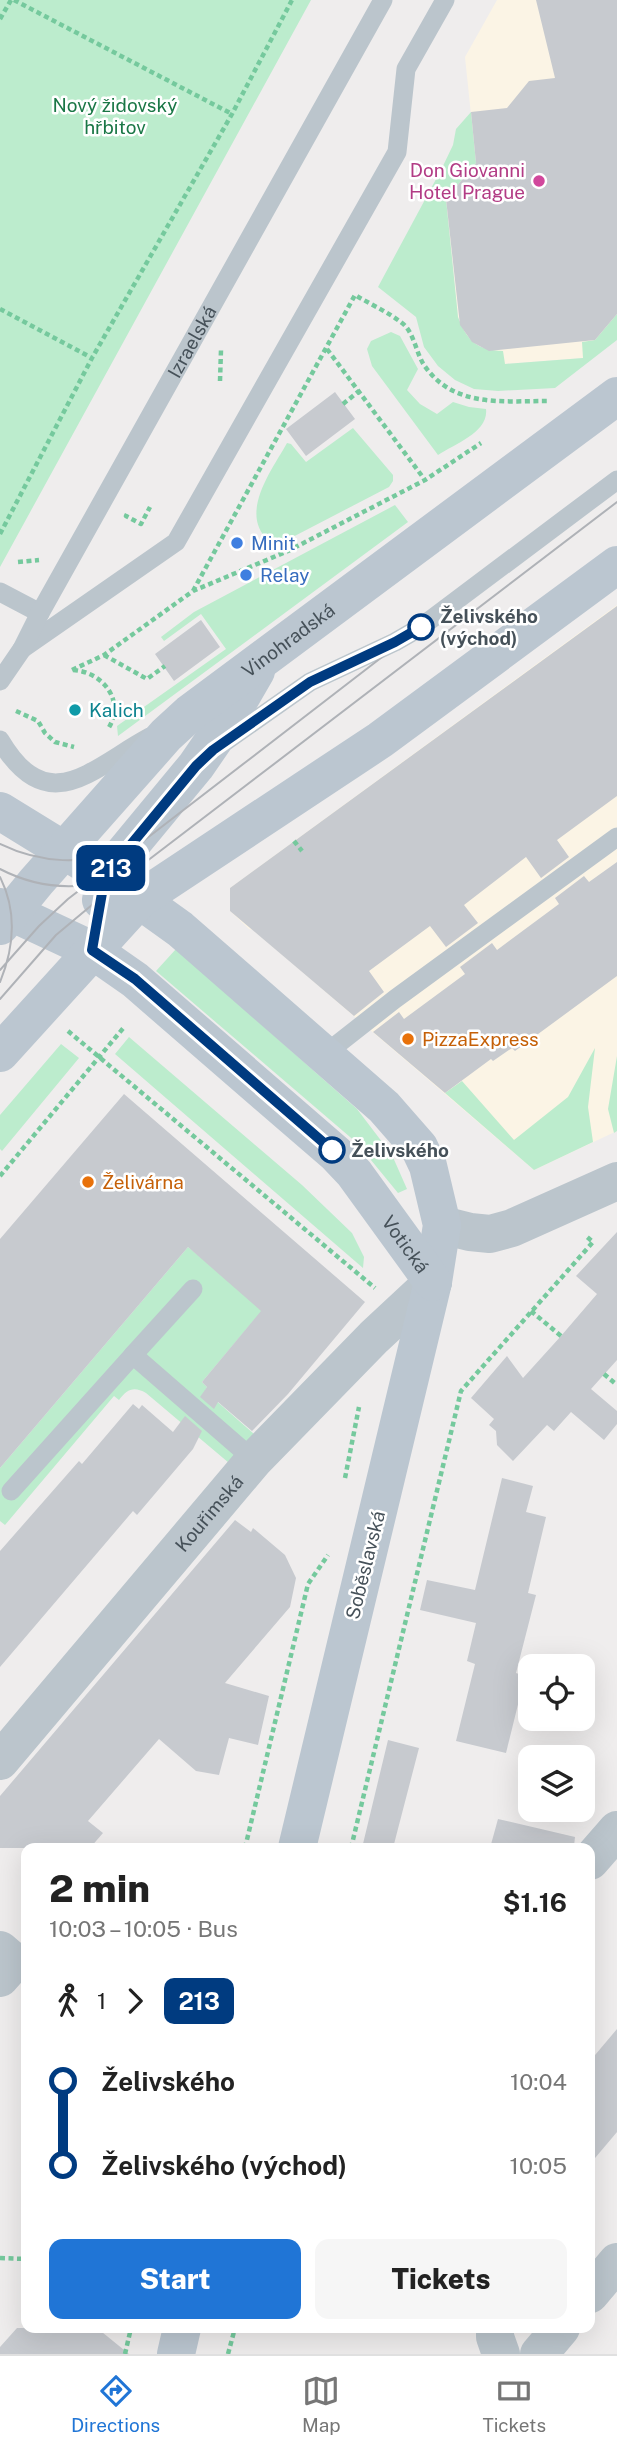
<!DOCTYPE html>
<meta charset="utf-8">
<style>
:root{--surface:#fff;--page:#f6f6f6;--text:#222;--muted:#767676;--line:#e0e0e0;--accent:#2075d6}
body{margin:0;font-family:"Public Sans",sans-serif;background:var(--page);color:var(--text);height:100vh;display:flex;flex-direction:column;font-size:26px;white-space:nowrap}
*{box-sizing:border-box;margin:0}
p{font-size:23px;color:var(--muted)}
.icon{flex:none;width:38px;height:38px;fill:none;stroke:currentColor;stroke-width:2;stroke-linecap:round;stroke-linejoin:round}
.map{position:relative;flex:1;overflow:hidden}
.side{position:absolute;left:21px;top:1843px;width:574px;height:490px;display:flex;flex-direction:column;background:var(--surface);border-radius:14px;box-shadow:0 7px 28px #0002}
.side>*{flex:none}
.badge{padding:0 14px;border-radius:10px;font-size:24px;line-height:46px}
.tools{position:absolute;left:518px;top:1654px;display:grid;gap:14px}
.tools a{display:grid;place-items:center;width:77px;height:77px;border-radius:14px;background:var(--surface);box-shadow:0 7px 28px #0002;font-size:35px}
.map>.badge{position:absolute;translate:-50% -50%;box-shadow:0 0 0 4px #fff}
.legs{display:flex;align-items:center;gap:10px;height:77px;padding:0 28px;font-size:23px}
.legs p{margin-inline-start:auto}
.headline{display:flex;align-items:center;justify-content:space-between;height:119px;padding:0 28px}
h1{font-size:38px;font-weight:800;line-height:52px}
.button{display:flex;gap:14px;margin-top:auto;padding:14px 28px}
.button a{flex:1;height:80px;border-radius:14px;background:var(--accent);color:#fff;font-size:28px;font-weight:800;line-height:80px;text-align:center}
.button a+a{background:var(--page);color:var(--text)}
ul{padding:0 28px;list-style:none}
li{display:flex;align-items:center;gap:24px;height:84px;font-size:26px}
li i{display:grid;place-items:center;width:10px;height:100%;margin:0 9px;background:currentColor}
li i::after{content:'';width:18px;height:18px;margin:-9px;border:5px solid;border-radius:50%;background:var(--surface)}
li p{margin-inline-start:auto}
li:first-child i{background:linear-gradient(#0000 50%,currentColor 0)}
li:last-child i{background:linear-gradient(currentColor 50%,#0000 0)}
.tabs{display:flex;justify-content:space-around;align-items:center;height:98px;border-top:2px solid var(--line);background:var(--surface);font-size:19px;color:var(--muted)}
.tabs a{display:grid;justify-items:center;gap:4px}
.tabs .current{color:var(--accent)}
.map>svg:first-child{display:block}
</style>
<div class="map">
<svg width="617" height="2354" viewBox="0 0 617 2354">
<rect width="100%" height="100%" fill="#efeded"/>
<!-- commercial -->
<path fill="#fbf4e5" d="M 497,0 L 617,0 L 617,314 L 584,358 L 504,364 L 489,350 L 475,344 L 464,333 L 458,317 L 446,199 L 476,163 L 465,57 Z
M 617,605 L 617,1131 L 534,1170 L 253,930 L 249,929 L 230,911 L 230,888 Z"/>
<!-- green -->
<path fill="#bceccd" d="M 0,0 L 311,0 L 0,567 Z
M 471,112 L 476,163 L 446,199 L 458,317 C 467,341 477,350 503,351 L 505,364 L 583,358 L 582,342 L 595,340 L 617,314 L 617,340 L 555,388 L 498,391 L 474,389 L 455,380 L 438,366 L 424,347 L 416,317 L 378,287 L 442,168 L 453,145 L 456,129 Z
M 391,332 L 400,336 L 418,369 L 407,390 L 420,404 L 437,414 L 453,402 L 469,407 L 486,409 C 489,432 455,444 438,455 L 372,366 L 367,349 L 371,341 Z
M 353,428 L 393,475 L 393,481 L 389,487 L 285,541 L 269,541 C 238,514 272,470 287,443 L 291,444 L 306,462 Z
M 395,505 L 408,522 L 118,736 L 117,726 L 226,649 L 201,614 L 164,641 L 161,637 L 194,612 Z
M 176,949 L 357,1109 L 392,1155 L 407,1189 L 398,1193 L 357,1143 L 156,971 Z
M 129,1037 L 302,1185 L 352,1233 L 364,1257 L 363,1268 L 115,1054 Z
M 61,1044 L 79,1058 L 2,1151 L 0,1149 L 0,1115 Z
M 595,1048 L 588,1107 L 593,1142 L 534,1170 L 445,1093 L 462,1081 L 514,1140 L 568,1097 Z
M 617,1056 L 617,1131 L 614,1133 L 608,1109 Z
M 188,1247 L 269,1313 L 254,1320 L 202,1382 L 207,1387 L 205,1391 L 254,1434 L 229,1463 L 146,1393 C 134,1386 127,1389 119,1400 L 114,1396 L 5,1525 L 0,1521 L 0,1468 Z"/>
<!-- building -->
<path fill="#c7cacf" d="M 536,0 L 617,0 L 617,314 L 595,340 L 489,351 L 472,342 L 460,325 L 446,199 L 476,163 L 471,112 L 507,108 L 529,81 L 555,78 Z
M 335,392 L 355,419 L 306,456 L 286,429 Z
M 617,606 L 617,796 L 557,840 L 569,857 L 541,878 L 526,857 L 464,905 L 478,923 L 446,947 L 430,926 L 369,971 L 384,992 L 354,1016 L 230,911 L 230,888 Z
M 201,620 L 220,647 L 174,681 L 155,654 Z
M 617,862 L 617,976 L 515,1051 L 512,1048 L 493,1061 L 491,1059 L 445,1093 L 373,1032 L 399,1012 L 404,1019 L 465,974 L 460,967 L 492,943 L 497,950 L 559,904 L 555,898 L 584,876 L 589,882 Z
M 124,1094 L 365,1302 L 288,1394 L 252,1431 L 218,1402 L 214,1409 L 200,1397 L 207,1387 L 202,1382 L 261,1311 L 188,1247 L 0,1468 L 0,1239 Z
M 617,1232 L 617,1360 L 591,1389 L 617,1411 L 617,1424 L 604,1440 L 571,1412 L 554,1431 L 547,1425 L 513,1461 L 497,1445 L 496,1431 L 489,1425 L 494,1419 L 471,1398 L 507,1356 L 523,1378 L 561,1336 L 597,1294 L 576,1276 Z
M 133,1404 L 139,1409 L 142,1405 L 173,1432 L 185,1416 L 202,1431 L 193,1449 L 137,1515 L 133,1511 L 0,1667 L 0,1551 L 79,1461 L 82,1464 Z
M 502,1478 L 533,1486 L 526,1512 L 546,1517 L 528,1593 L 536,1595 L 516,1673 L 525,1676 L 506,1753 L 456,1741 L 475,1664 L 467,1661 L 476,1623 L 420,1610 L 427,1580 L 475,1590 Z
M 235,1520 L 251,1532 L 253,1528 L 285,1555 L 296,1578 L 290,1607 L 225,1683 L 269,1696 L 258,1745 L 229,1738 L 219,1775 L 196,1771 L 159,1739 L 88,1821 L 103,1833 L 90,1848 L 0,1848 L 0,1796 Z
M 388,1740 L 419,1748 L 393,1848 L 362,1848 Z
M 498,1819 L 575,1837 L 574,1846 L 573,1848 L 490,1848 Z
M 617,2029 L 617,2132 L 590,2164 L 590,2061 Z
M 17,2328 L 97,2328 L 129,2354 L 0,2354 L 0,2347 Z"/>
<g fill="none" stroke-linecap="round" stroke-linejoin="round">
<!-- path -->
<path stroke="#75c99d" stroke-width="4.5" stroke-dasharray="5 3.5" stroke-linecap="butt" d="M 14,0 L 232,114
M 0,19 L 11,0
M 0,309 L 92,358
M 327,349 L 425,480
M 220,381 L 221,350
M 343,404 L 359,391
M 127,514 L 126,516 L 141,524 L 150,507
M 0,534 L 92,358 L 232,114 L 292,0
M 18,562 L 39,560
M 193,591 L 355,295 C 370,304 388,312 402,323 C 414,332 416,353 424,365 C 453,408 503,401 547,401
M 104,655 L 147,679 L 165,666
M 72,670 L 104,655 L 193,591 L 288,551 L 425,480 L 481,443
M 73,670 C 103,672 126,701 108,729
M 16,711 L 38,721 L 45,733 L 55,742 L 74,747
M 294,841 L 302,851
M 68,1031 L 375,1288
M 0,1176 L 125,1026
M 531,1311 L 561,1336
M 604,1374 L 617,1385
M 345,1478 L 359,1407
M 245,1848 L 308,1584 L 328,1555
M 351,1848 L 461,1391 L 593,1242 L 586,1236
M 0,2258 L 26,2259
M 125,2354 L 131,2328
M 228,2354 L 235,2328"/>
<!-- lane -->
<g stroke="#bbc5cc" stroke-width="19">
<path d="M 0,592 L 40,613"/>
<path d="M 22,649 L 176,542 L 397,152 L 406,69 L 445,0"/>
<path id="s1" d="M 0,681 L 22,649 L 40,613 L 383,0"/>
<path d="M 0,740 C 48,821 92,768 150,737"/>
<path d="M 226,741 L 310,682 L 395,642 L 421,627 L 617,480"/>
<path d="M 325,1054 L 395,999 L 617,837"/>
<path d="M 133,1355 L 193,1289"/>
<path d="M 11,1491 L 133,1355 L 254,1460"/>
</g>
<!-- street -->
<g stroke="#bbc5cc" stroke-width="38">
<path d="M 442,1225 L 470,1232 L 490,1234 L 512,1228 L 617,1181"/>
<path id="s2" d="M 0,1761 L 254,1460 L 374,1337 L 433,1282"/>
<path d="M 590,1861 L 617,1830"/>
<path d="M 0,1950 L 14,1962 L 0,1978"/>
<path d="M 590,2294 L 617,2262"/>
<path d="M 495,2328 L 495,2337 L 501,2354"/>
<path d="M 539,2354 L 561,2328"/>
</g>
<!-- secondary -->
<g stroke="#bbc6d0" stroke-width="38">
<path d="M 0,811 L 109,878 L 180,929 L 384,1107 L 419,1147 L 428,1166 L 442,1225 L 433,1282 L 297,1848"/>
<path d="M 101,900 L 105,876 L 196,766 L 229,718 L 256,671"/>
<path id="s3" d="M 0,907 L 92,950 L 135,980 L 336,1154 L 354,1173 L 433,1282"/>
<path id="s4" d="M 0,926 L 36,882 L 166,735 L 190,713 L 617,396"/>
<path d="M 0,1053 L 140,899 L 380,740 L 617,565"/>
<path d="M 176,2354 L 182,2328"/>
</g>
<!-- tram -->
<path stroke="#afb2b7" stroke-width="2" d="M 0,844 C 39,863 86,867 126,847
M 0,869 C 27,883 57,889 88,885
M 0,877 C 17,911 14,948 0,982
M 0,970 L 39,926 L 68,899 L 421,627
M 0,999 L 56,935 L 117,884 L 617,502"/>
</g>
<g fill="none" stroke-linecap="round" stroke-linejoin="round">
<!-- line-1 casing -->
<g stroke="#fff" stroke-width="16">
<path id="line-1" d="M 332,1150 L 135,979 L 92,950 L 105,876 L 196,766 L 213,750 L 310,682 L 395,642 L 421,627"/>
</g>
<!-- line-1 -->
<use href="#line-1" stroke="#003b80" stroke-width="10"/>
</g>
<!-- markers -->
<circle fill="#d1479c" stroke="#fff" stroke-width="2.5" cx="539" cy="181" r="7"/>
<g fill="#3f7fe0" stroke="#fff" stroke-width="2.5">
<circle cx="237" cy="543" r="7"/>
<circle cx="246" cy="575" r="7"/>
</g>
<g fill="#fff" stroke="#003b80" stroke-width="3.5">
<circle cx="421" cy="627" r="12"/>
<circle cx="332" cy="1150" r="12"/>
</g>
<circle fill="#0f9aa8" stroke="#fff" stroke-width="2.5" cx="75" cy="710" r="7"/>
<g fill="#e8710a" stroke="#fff" stroke-width="2.5">
<circle cx="408" cy="1039" r="7"/>
<circle cx="88" cy="1182" r="7"/>
</g>
<g text-anchor="middle" stroke-width="5" stroke-linejoin="round" paint-order="stroke">
<!-- park labels -->
<g font-size="19" fill="#1a7746" stroke="#fff">
<text x="115" y="112">Nový židovský<tspan x="115" dy="22">hřbitov</tspan></text>
</g>
<!-- hotel labels -->
<g font-size="19" fill="#b23c85" stroke="#fff" text-anchor="end">
<text x="525" y="177">Don Giovanni<tspan x="525" dy="22">Hotel Prague</tspan></text>
</g>
<!-- street labels -->
<g font-size="19" fill="#465159" stroke="#fff">
<text dy="7" stroke="none"><textPath href="#s1" startOffset="390">Izraelská</textPath></text>
<text dy="7" stroke="none"><textPath href="#s4" startOffset="408">Vinohradská</textPath></text>
<text dy="7" stroke="none"><textPath href="#s3" startOffset="534">Votická</textPath></text>
<text dy="7" stroke="none"><textPath href="#s2" startOffset="324">Kouřimská</textPath></text>
<text transform="translate(365 1565) rotate(-76)" y="7">Soběslavská</text>
</g>
<!-- shop labels -->
<g font-size="19" fill="#366cbe" stroke="#fff" text-anchor="start">
<text x="251" y="550">Minit</text>
<text x="260" y="582">Relay</text>
</g>
<!-- stop labels -->
<g font-size="19" font-weight="bold" fill="#465159" stroke="#fff" text-anchor="start">
<text x="440" y="623">Želivského<tspan x="440" dy="22">(východ)</tspan></text>
<text x="351" y="1157">Želivského</text>
</g>
<!-- culture labels -->
<g font-size="19" fill="#0d838f" stroke="#fff" text-anchor="start">
<text x="89" y="717">Kalich</text>
</g>
<!-- food labels -->
<g font-size="19" fill="#c56008" stroke="#fff" text-anchor="start">
<text x="422" y="1046">PizzaExpress</text>
<text x="102" y="1189">Želivárna</text>
</g>
</g>
</svg>
<div class="tools">
<a><svg class="icon" aria-label="locate" viewBox="0 0 24 24"><circle cx="12" cy="12" r="6"/><path d="M12 2v4M12 18v4M2 12h4M18 12h4"/></svg></a>
<a><svg class="icon" aria-label="layers" viewBox="0 0 24 24"><path d="M12 4l9 5-9 5-9-5zM3 14l9 5 9-5"/></svg></a>
</div>
<b class="badge" style="left:111px;top:868px;background:#003b80;color:#fff">213</b>
<section class="side">
<div class="headline"><div><h1>2 min</h1><p>10:03 – 10:05 · Bus</p></div><b>$1.16</b></div>
<div class="legs"><svg class="icon" aria-label="walk" viewBox="0 0 24 24"><circle cx="13" cy="4" r="2"/><path d="M13 8l-2 6 4 7M11 14l-3 7M7 12l3-4h3l4 4"/></svg>1<svg class="icon" aria-label="forward" viewBox="0 0 24 24"><path d="M9 5l7 7-7 7"/></svg><b class="badge" style="background:#003b80;color:#fff">213</b></div>
<ul>
<li><i style="color:#003b80"></i><b>Želivského</b><p>10:04</p></li>
<li><i style="color:#003b80"></i><b>Želivského (východ)</b><p>10:05</p></li>
</ul>
<div class="button"><a>Start</a><a>Tickets</a></div>
</section>
</div>
<nav class="tabs">
<a class="current"><svg class="icon" aria-label="directions" viewBox="0 0 24 24"><path d="M12 3l9 9-9 9-9-9zM9 14v-3h6M13 9l2 2-2 2"/></svg>Directions</a>
<a><svg class="icon" aria-label="map" viewBox="0 0 24 24"><path d="M3 6l6-2 6 2 6-2v14l-6 2-6-2-6 2zM9 4v14M15 6v14"/></svg>Map</a>
<a><svg class="icon" aria-label="tickets" viewBox="0 0 24 24"><path d="M3 7h18v10H3zM15 7v10"/></svg>Tickets</a>
</nav>
